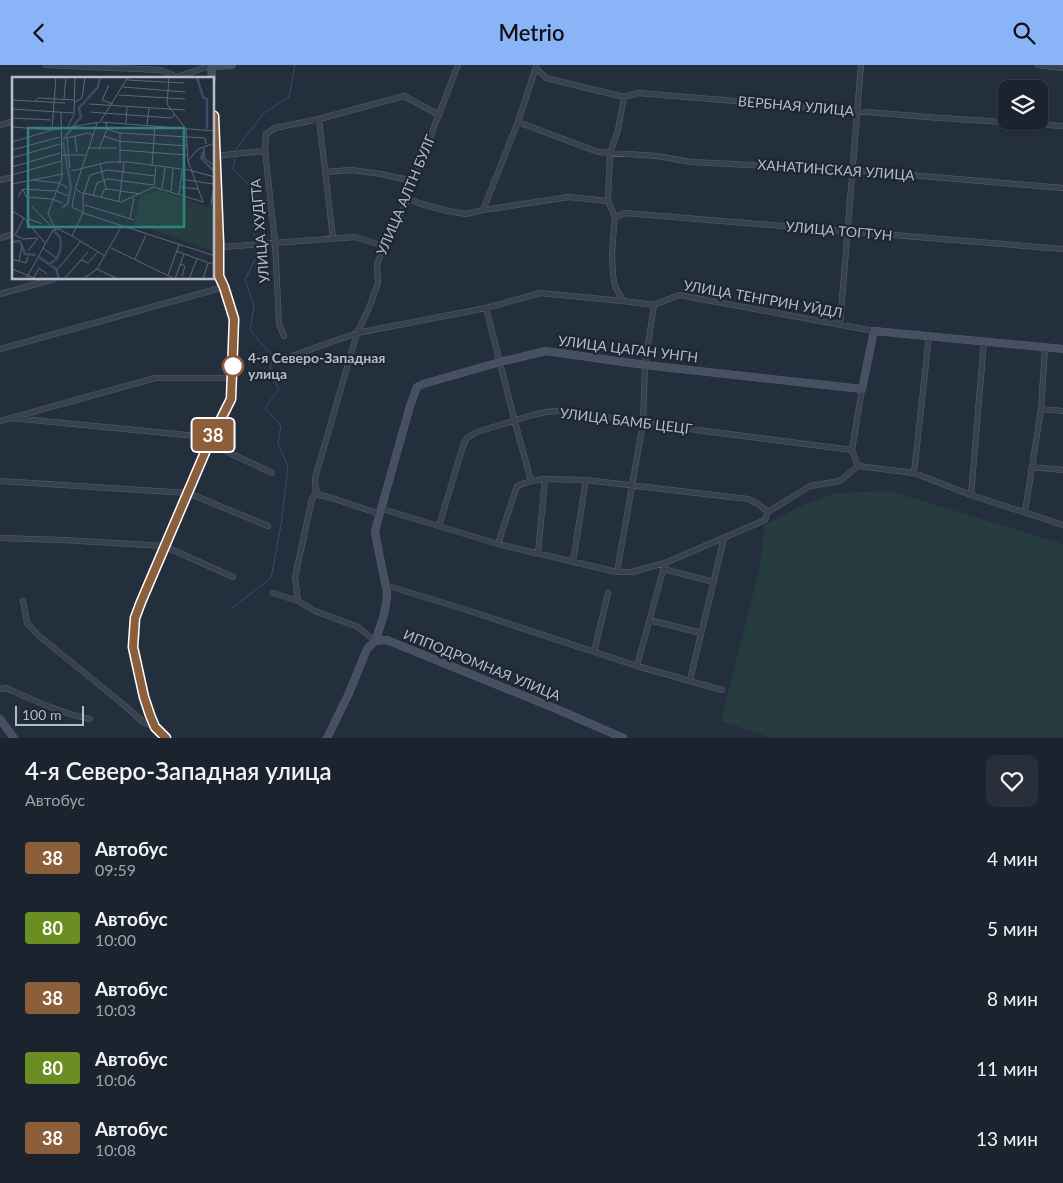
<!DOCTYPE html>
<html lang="ru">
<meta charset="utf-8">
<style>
:root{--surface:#1b232e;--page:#282f3a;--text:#f1f3f6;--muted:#a0a4aa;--line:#39404a;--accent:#8ab4f8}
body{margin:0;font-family:Lato,sans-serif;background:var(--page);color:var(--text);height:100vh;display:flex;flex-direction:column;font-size:19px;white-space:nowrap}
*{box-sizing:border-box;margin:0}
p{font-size:16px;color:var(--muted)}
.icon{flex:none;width:28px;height:28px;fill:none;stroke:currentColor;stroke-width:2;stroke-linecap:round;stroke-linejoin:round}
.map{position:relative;height:673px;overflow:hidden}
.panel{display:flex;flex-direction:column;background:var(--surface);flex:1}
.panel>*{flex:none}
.badge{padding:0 10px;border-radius:4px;font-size:18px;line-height:32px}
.buttons{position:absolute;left:998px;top:15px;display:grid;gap:10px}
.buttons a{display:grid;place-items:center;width:50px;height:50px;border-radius:10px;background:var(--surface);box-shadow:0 1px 4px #0004,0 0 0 1px var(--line);font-size:25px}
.scale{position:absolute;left:15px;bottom:12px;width:69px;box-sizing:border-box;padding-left:5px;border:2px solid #b4bcc9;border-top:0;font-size:14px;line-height:18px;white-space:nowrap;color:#b4bcc9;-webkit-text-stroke:4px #1d2633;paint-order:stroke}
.map>.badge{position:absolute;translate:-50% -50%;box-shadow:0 0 0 2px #fff}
.round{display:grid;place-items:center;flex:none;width:52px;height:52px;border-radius:10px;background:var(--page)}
.headline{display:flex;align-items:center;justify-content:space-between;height:85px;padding:0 25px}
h1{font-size:24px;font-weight:600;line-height:38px}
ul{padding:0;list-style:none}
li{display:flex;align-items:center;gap:15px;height:70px;padding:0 25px}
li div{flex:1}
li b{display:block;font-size:19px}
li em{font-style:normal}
li .badge{min-width:55px;font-weight:700;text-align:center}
header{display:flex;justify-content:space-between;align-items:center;height:65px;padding:0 25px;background:var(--accent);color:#111;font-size:22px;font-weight:600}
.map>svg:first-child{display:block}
</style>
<header><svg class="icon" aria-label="back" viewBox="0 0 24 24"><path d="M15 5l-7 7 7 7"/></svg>Metrio<svg class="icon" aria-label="search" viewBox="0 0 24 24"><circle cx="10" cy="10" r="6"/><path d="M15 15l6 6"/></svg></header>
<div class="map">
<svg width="1063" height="673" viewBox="0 0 1063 673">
<rect width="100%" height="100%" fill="#242f3e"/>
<!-- green -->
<path fill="#263c3f" d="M 890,426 L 1063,479 L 1063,673 L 772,673 L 721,656 L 759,505 L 765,460 L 803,440 L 837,428 Z"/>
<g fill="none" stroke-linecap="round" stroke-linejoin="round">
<!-- stream -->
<path stroke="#394c67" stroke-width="1" d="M 236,84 L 265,47 L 289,32 L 295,0
M 235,93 L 233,104 L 256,127 L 253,157 L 255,177
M 232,543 L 271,513 L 281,460 L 288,401 L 278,379 L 281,361 L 265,343 L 279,324 L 270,309 L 272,290 L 250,265 L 254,241 L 245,215 L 256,192 L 255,181"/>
<!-- street casing -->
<g stroke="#565f6c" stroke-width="6">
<path id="street" d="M 46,0 L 161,5 L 177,12 L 212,0
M 1038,0 L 1063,3
M 536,3 L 546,13 L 624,32 L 639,28 L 927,52 L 1063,61
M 319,54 L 333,173
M 518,57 L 598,87 L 657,91 L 691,97 L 852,105 L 1063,123
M 0,60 L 14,56
M 215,92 C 232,88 249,88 265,86
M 325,107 L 351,105 L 381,109 L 413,116
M 0,115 L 14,112
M 408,134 L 421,139 L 448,146 L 466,149 L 483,145 L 569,132 L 608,136
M 483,145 L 518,57 L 536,2
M 615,152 L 625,148 L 1063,184
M 0,173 L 14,169
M 219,183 L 222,182 L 355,172 L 384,181
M 0,229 L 54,214
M 623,236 L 615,221 L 613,210 L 612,190 L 614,160 L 615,152 L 608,136 L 610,89 L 618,65 L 624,32
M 486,243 L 515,357 L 531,416
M 840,260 L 861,0
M 284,271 L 279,259 L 275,177 L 265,86 L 266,69 L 275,63 L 319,54 L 404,31 L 439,50
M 0,284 L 224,222
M 289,292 L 357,268 L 486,243 L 540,228 L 623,236 L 654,240 L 679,230 L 874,266
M 1041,344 L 1063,346
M 12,353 L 207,372 L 209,378 L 272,408
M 0,356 L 155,313 L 233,313
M 858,401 L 914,408 L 971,430 L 1063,460
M 858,401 L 852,385 L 862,324
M 1032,402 L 1063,405
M 914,408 L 929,271
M 0,416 L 188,428 L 268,461
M 316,426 L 312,434 L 295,512 L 298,536 L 315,546 L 358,562 L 375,576
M 971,430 L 984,276
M 382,444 L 498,479 L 617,507 L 632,507 L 665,498 L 765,455 L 768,447 L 810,421 L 840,416 L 858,401
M 1025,447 L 1041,344 L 1045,283
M 380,449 L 329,432 L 319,430 C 315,424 315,420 315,413 L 357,268 L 369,243 L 378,218 L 377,200 L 384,181 L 408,134 L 413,116 L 458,0
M 439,461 L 463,381 L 467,373 L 477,367 L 532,350 L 546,347 L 556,346 L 571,347 L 643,358 L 852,385
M 0,473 L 63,475 L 164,481 L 233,512
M 498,479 L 517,421 L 531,416 L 545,414 L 586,415 L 748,434 L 758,439 L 768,447
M 538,488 L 545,414
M 573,496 L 586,415
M 663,504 L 714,517
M 617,507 L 643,358 L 645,300 L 654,240
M 385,520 L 467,545 L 637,601 L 722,625
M 273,528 L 298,536
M 23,536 L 27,558 L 38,570 L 124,640 L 143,657 L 155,662
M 649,555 L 701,568
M 594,587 L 608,528
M 637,601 L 665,498
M 690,615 L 724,473
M 0,624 L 6,623 C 33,635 60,648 90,654"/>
</g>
<!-- secondary casing -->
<g stroke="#565f6c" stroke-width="8">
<path id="secondary" d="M 212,14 L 211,1 L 232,0
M 375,576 C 381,559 387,545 387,527 L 375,468 L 376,462 L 410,341 L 417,322 L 423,319 L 500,297 L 546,286 L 645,300 L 862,324 L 874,266 L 1063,284
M 0,654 L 14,673
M 165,673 L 155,662 L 144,632 L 133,582 L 135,553 L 164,481 L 188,428 L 209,378 L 231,334 L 234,254 L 224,222 L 219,211 L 219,178 L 214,51
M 327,673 L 349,628 L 367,584 L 375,576 L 387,575 L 559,645 L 623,673"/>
</g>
<!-- street -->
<use href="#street" stroke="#38414e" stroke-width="5"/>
<!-- secondary -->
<use href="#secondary" stroke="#465061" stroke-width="7"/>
</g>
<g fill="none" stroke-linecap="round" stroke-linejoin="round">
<!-- line casing -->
<g stroke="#fff" stroke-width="11">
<path id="line" d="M 166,673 L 155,662 L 150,650 L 144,632 L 133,582 L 135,553 L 141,537 L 209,378 L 231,334 L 234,254 L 224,222 L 219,211 L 219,178 L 214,51"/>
</g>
<!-- line -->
<use href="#line" stroke="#8b5e3c" stroke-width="8"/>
</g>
<!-- markers -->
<circle fill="#fff" stroke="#8b5e3c" stroke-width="2.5" cx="233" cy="301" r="10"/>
<g text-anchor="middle" stroke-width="4.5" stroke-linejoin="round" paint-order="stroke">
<!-- street labels -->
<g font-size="14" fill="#b4bcc9" stroke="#1d2633">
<text transform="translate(796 41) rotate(5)" y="5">ВЕРБНАЯ УЛИЦА</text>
<text transform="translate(836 105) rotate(4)" y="5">ХАНАТИНСКАЯ УЛИЦА</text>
<text transform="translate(406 130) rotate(-67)" y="5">УЛИЦА АЛТН БУЛГ</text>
<text transform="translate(260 166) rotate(-95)" y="5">УЛИЦА ХУДГТА</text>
<text transform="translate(839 166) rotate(5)" y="5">УЛИЦА ТОГТУН</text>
<text transform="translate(763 234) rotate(10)" y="5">УЛИЦА ТЕНГРИН УЙДЛ</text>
<text transform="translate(628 284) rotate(7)" y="5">УЛИЦА ЦАГАН УНГН</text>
<text transform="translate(626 356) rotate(7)" y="5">УЛИЦА БАМБ ЦЕЦГ</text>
<text transform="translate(482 600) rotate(22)" y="5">ИППОДРОМНАЯ УЛИЦА</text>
</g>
<!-- stop labels -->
<g font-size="14" font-weight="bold" fill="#b4bcc9" stroke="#1d2633" text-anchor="start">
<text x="248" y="298">4-я Северо-Западная<tspan x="248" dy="16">улица</tspan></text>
</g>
</g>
<!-- overview -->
<g transform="translate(12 12)">
<rect width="202" height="202" fill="#242f3e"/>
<path d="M 147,113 L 202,132 L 202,174 L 122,147 L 128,119 Z" fill="#263c3f"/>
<path fill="none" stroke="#394c67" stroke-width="2.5" d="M 185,0 L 191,20 L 195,22 L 195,52M 61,49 L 69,40 L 67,31 L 86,10 L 88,0M 51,63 L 60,51M 191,75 L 189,81 L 203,95M 50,131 L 56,126 L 59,110 L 51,65M 0,165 L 8,164 L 13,177 L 24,178M 27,180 L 44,192 L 47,202M 37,187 L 45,182 L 49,170 L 48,160 L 42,154"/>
<path fill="none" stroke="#5e6776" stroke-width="1" d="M 157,0 L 155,27 L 174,52 L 176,84 L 191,125M 115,3 L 172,6M 97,8 L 90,23 L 101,27M 111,10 L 173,15M 107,18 L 173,22M 52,22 L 54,0M 0,23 L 53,26M 23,24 L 26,21 L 62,23M 63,25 L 70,21 L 73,0M 77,27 L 173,33M 0,32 L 61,36M 78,35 L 159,41 L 163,38M 0,41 L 39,43M 90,45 L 203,54M 114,46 L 115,30M 135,48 L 137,31M 0,50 L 42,53 L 88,45 L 116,0M 55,51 L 62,38 L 63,0M 40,52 L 44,0M 95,52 L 108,56 L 193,61 L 194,67M 63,59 L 65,76M 92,59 L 106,64 L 175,69M 0,65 L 40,53M 76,71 L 105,71M 192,71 L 192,81 L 203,89M 87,72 L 95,52 L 94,45M 0,73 L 48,60M 107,73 L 175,78M 49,78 L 73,78M 0,81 L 48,67M 176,84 L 186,72 L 203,66M 108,86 L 108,56M 88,87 L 94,112M 140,89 L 143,48M 0,90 L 48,76M 58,91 L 55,61 L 76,56 L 81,58M 59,94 L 96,85 L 116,85 L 177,93 L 203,100M 0,98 L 49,84M 169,102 L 201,107M 21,103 L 47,106 L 56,111M 0,107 L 51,97M 142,109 L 144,90M 168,110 L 186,112M 150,111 L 153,91M 11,112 L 44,114 L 56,119M 63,114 L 60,130 L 71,136 L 71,119 L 78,98 L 96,93 L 143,99M 159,114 L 161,92M 72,116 L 109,125 L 142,110 L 191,125M 72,117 L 63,112 L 85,46M 167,117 L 170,93M 81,119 L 85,106 L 96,102 L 141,108M 6,120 L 11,112 L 14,120 L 40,122 L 51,126M 89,121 L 92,113 L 96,112 L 129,117M 107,125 L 112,86M 73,128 L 122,143M 199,128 L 203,102M 20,130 L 38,148M 0,134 L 12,141 L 33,166M 12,141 L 3,158 L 11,162 L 26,161M 118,141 L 122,121M 15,145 L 17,142 L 30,147M 43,152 L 36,136 L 50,100 L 49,35M 60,159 L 93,179M 31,171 L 44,181M 99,171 L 163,202M 16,174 L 26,161M 164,174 L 203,188M 0,182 L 14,186 L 16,180M 123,182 L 134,158M 69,183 L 76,186 L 86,175M 7,184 L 10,169M 168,187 L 173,189 L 170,199M 0,192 L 25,202M 85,192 L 106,202M 45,193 L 69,164M 156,198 L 167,168M 22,200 L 27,191 L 35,197M 14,202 L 41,153 L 47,152 L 60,159 L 71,136 L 203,179M 52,202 L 76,175M 71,202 L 85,192 L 109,150M 163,202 L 172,177M 177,202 L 185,182M 191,202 L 196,186"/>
<path fill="#308480" fill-opacity="0.15" stroke="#308480" stroke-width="2.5" d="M 16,51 L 172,51 L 172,150 L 16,150 Z"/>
<rect width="202" height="202" fill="none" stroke="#b4bcc9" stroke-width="2.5"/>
</g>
</svg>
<div class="buttons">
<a><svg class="icon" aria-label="layers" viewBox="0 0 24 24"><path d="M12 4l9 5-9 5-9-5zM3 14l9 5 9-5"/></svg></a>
</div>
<div class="scale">100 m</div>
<b class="badge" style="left:213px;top:370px;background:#8b5e3c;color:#fff">38</b>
</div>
<section class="panel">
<div class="headline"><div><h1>4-я Северо-Западная улица</h1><p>Автобус</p></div><a class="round"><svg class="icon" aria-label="heart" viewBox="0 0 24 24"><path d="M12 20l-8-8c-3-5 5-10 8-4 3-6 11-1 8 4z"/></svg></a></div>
<ul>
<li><span class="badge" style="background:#8b5e3c;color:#fff">38</span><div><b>Автобус</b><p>09:59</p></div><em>4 мин</em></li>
<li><span class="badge" style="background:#6b8e23;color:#fff">80</span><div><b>Автобус</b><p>10:00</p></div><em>5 мин</em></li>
<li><span class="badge" style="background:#8b5e3c;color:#fff">38</span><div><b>Автобус</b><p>10:03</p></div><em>8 мин</em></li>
<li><span class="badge" style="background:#6b8e23;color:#fff">80</span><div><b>Автобус</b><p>10:06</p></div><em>11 мин</em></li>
<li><span class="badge" style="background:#8b5e3c;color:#fff">38</span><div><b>Автобус</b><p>10:08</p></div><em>13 мин</em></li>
</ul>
</section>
